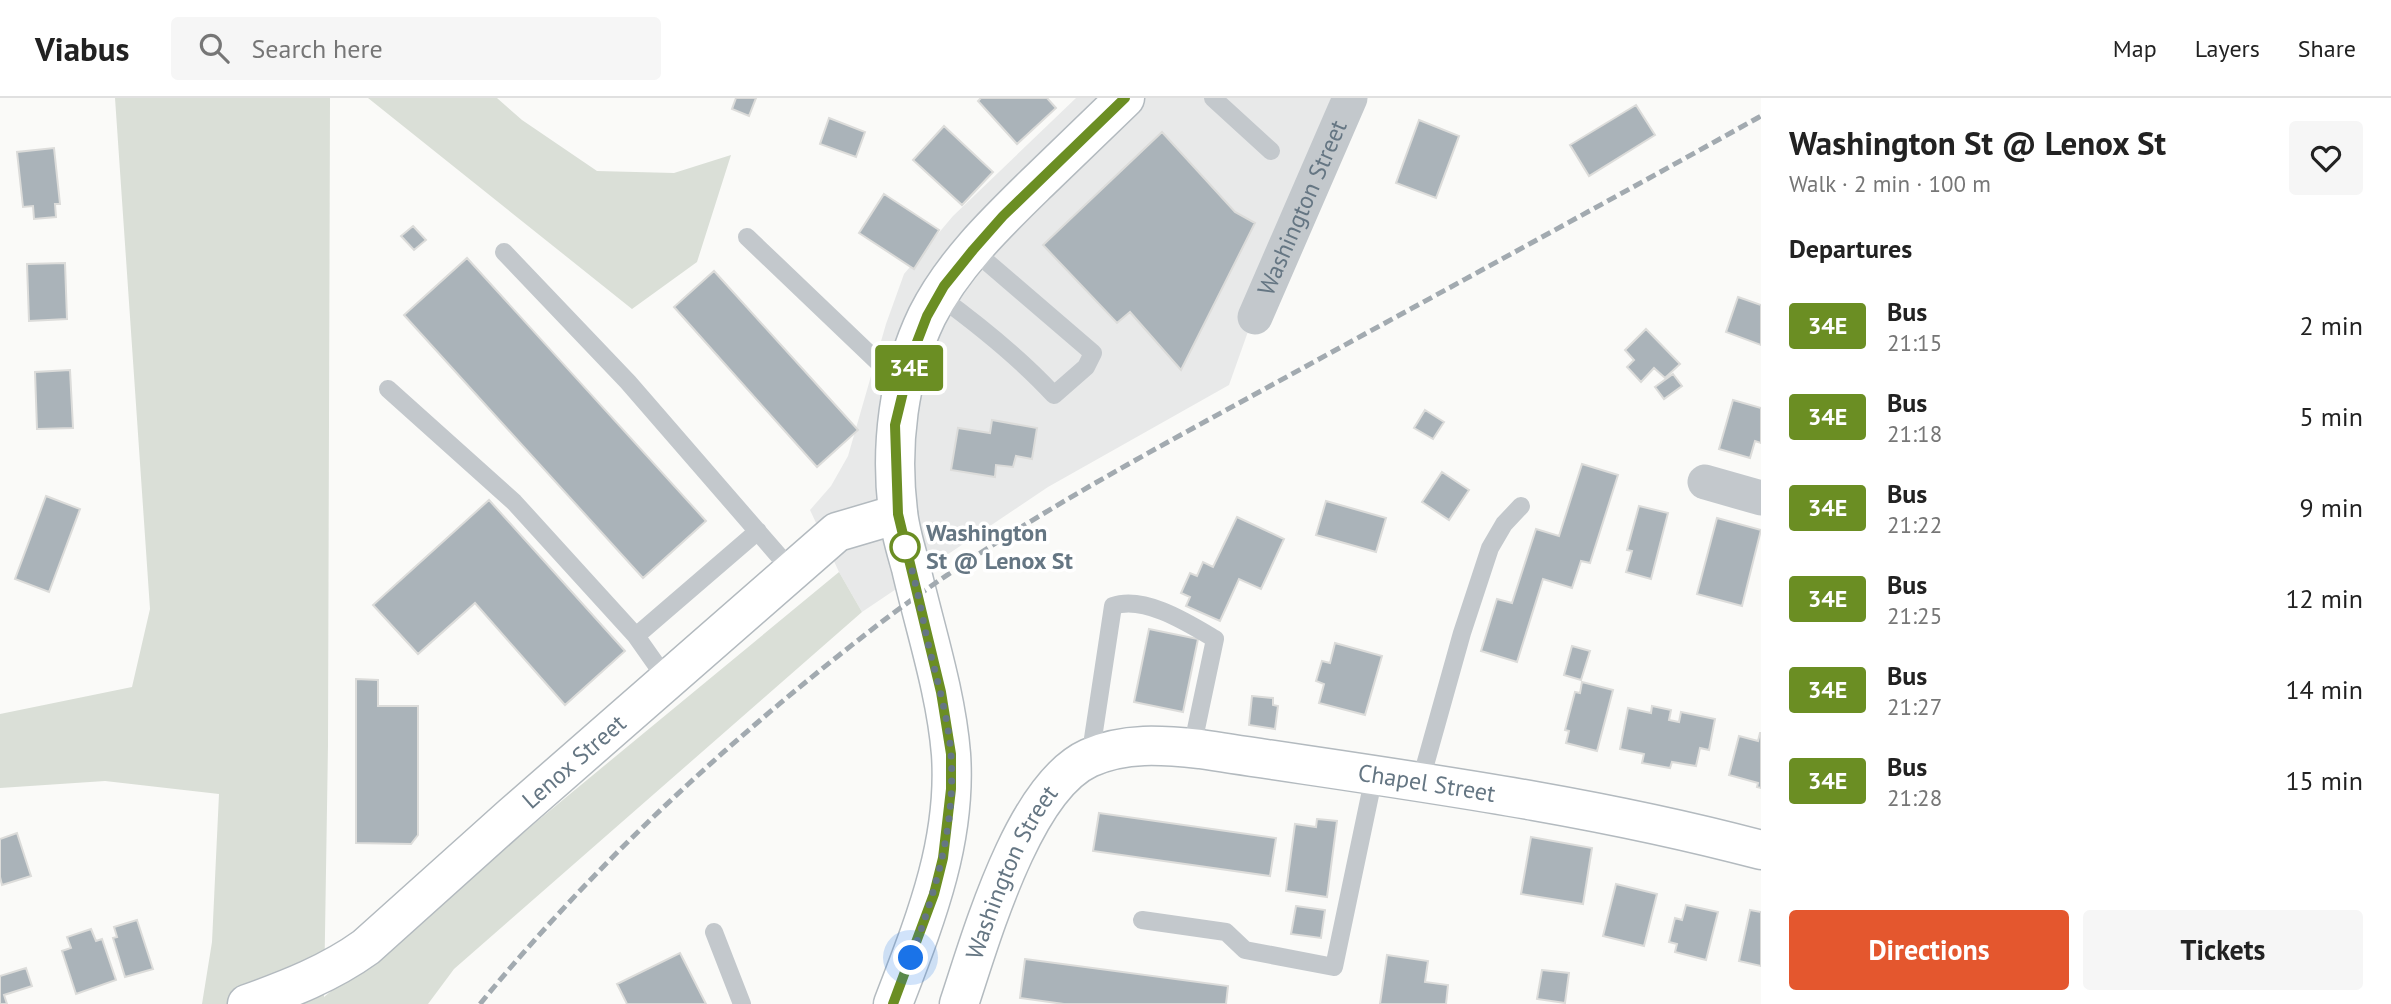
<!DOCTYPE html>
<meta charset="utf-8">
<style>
:root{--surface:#fff;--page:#f6f6f6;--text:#222;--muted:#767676;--line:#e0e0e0;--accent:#e4572e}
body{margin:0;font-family:"PT Sans",sans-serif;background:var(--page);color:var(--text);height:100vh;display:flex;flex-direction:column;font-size:26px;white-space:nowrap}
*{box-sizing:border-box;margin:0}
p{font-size:23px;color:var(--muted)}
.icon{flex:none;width:38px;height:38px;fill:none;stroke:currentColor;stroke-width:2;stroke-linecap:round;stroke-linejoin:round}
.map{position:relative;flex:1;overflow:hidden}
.drawer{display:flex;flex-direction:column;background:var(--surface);width:630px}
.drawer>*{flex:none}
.badge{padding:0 14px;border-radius:5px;font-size:24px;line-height:46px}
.you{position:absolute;width:35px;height:35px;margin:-18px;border:5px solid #fff;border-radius:50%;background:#1a73e8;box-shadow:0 0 0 10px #1a73e833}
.map>.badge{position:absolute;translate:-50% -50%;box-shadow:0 0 0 4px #fff}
h2{padding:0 28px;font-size:26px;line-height:63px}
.round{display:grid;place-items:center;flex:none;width:74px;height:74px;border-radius:7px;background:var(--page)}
.headline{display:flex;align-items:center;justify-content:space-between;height:119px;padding:0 28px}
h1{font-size:33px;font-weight:600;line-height:52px}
.action{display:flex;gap:14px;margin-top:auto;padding:14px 28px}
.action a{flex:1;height:80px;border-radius:7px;background:var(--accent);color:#fff;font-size:28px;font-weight:600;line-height:80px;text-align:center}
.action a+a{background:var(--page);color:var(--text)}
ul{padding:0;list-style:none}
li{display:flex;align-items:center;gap:21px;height:91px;padding:0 28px}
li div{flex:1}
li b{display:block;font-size:26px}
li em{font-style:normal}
li .badge{min-width:77px;font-weight:700;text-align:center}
header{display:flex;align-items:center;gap:42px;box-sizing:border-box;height:98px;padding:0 35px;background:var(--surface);border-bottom:2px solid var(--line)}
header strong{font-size:33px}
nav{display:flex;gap:38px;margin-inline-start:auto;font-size:24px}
.search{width:490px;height:63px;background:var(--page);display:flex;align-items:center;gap:18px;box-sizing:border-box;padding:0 24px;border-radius:7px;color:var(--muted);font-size:26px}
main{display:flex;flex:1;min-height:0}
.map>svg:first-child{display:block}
</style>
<header>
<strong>Viabus</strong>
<div class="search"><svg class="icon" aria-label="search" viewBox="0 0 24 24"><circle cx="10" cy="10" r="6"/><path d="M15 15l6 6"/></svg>Search here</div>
<nav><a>Map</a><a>Layers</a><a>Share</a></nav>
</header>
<main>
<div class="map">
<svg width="1761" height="906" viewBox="0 0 1761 906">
<rect width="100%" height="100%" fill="#fafaf8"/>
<!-- built -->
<path fill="#e8e9e9" d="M 1076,0 L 1331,0 L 1229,287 L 1048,389 L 862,514 L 839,474 L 810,412 L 831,388 L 848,358 L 886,226 L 904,176 L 953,118 Z"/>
<!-- green -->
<path fill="#dadfd7" d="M 115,0 L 330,0 L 328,647 L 324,899 L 839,474 L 862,514 L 454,871 L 428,906 L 202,906 L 212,844 L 219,696 L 105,683 L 0,690 L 0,616 L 132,589 L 150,511 Z
M 368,0 L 497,0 L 522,22 L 597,73 L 674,75 L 731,57 L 697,164 L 632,211 Z"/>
<!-- building -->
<path fill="#aab3b9" stroke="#dcdcda" stroke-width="2" d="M 736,0 L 756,0 L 749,18 L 732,11 Z
M 981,0 L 1047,0 L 1056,10 L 1017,46 L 978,3 Z
M 1636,7 L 1655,37 L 1589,78 L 1570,47 Z
M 829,20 L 865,34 L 856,59 L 820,46 Z
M 1419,22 L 1459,38 L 1436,100 L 1396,85 Z
M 944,28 L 993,74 L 962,107 L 913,62 Z
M 1162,34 L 1235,114 L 1255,125 L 1181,272 L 1130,214 L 1117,225 L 1043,147 Z
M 54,50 L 60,106 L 55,106 L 56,119 L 34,121 L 33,108 L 23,109 L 17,54 Z
M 884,96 L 939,132 L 914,171 L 859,135 Z
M 413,128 L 426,142 L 414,152 L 401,138 Z
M 467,160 L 706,423 L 643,480 L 404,217 Z
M 65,165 L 67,221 L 29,223 L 27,166 Z
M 714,173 L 858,332 L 817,369 L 674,209 Z
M 1738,199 L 1761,207 L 1761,247 L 1726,234 Z
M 1646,231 L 1680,266 L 1665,280 L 1654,270 L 1641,284 L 1627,269 L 1634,262 L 1625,252 Z
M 70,272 L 73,330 L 37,331 L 35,274 Z
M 1673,276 L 1682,288 L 1664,301 L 1655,289 Z
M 1733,302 L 1761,310 L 1761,345 L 1755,343 L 1750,360 L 1719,351 Z
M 1425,312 L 1444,324 L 1433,341 L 1414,330 Z
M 992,322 L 1037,330 L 1032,361 L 1016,358 L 1013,369 L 996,367 L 995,379 L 951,372 L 958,330 L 990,335 Z
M 1582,366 L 1618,377 L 1590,465 L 1581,463 L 1572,490 L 1543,481 L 1517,564 L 1481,553 L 1497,501 L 1512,505 L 1536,431 L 1559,438 Z
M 1442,374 L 1469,392 L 1449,422 L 1422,404 Z
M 46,398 L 80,411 L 49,494 L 15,481 Z
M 489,402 L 625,553 L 565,607 L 475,505 L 418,556 L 373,507 Z
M 1326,403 L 1386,420 L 1376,454 L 1316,437 Z
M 1639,408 L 1668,415 L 1651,481 L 1626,474 L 1632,453 L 1627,452 Z
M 1237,419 L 1284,441 L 1261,491 L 1239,481 L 1220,523 L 1186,508 L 1190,499 L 1181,495 L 1190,475 L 1197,478 L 1203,464 L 1213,469 Z
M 1717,420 L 1761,432 L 1742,508 L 1697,496 Z
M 1149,531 L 1198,541 L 1183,614 L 1134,604 Z
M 1335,545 L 1382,558 L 1365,617 L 1319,605 L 1324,586 L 1316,583 L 1322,563 L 1330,565 Z
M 1572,548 L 1590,553 L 1581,582 L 1564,577 Z
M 356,581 L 378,582 L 378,608 L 418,608 L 418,737 L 411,746 L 356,745 Z
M 1582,584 L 1613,592 L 1597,653 L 1566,645 L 1569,633 L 1565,632 L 1575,594 L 1580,595 Z
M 1252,598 L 1273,600 L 1273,607 L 1278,608 L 1275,631 L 1249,627 Z
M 1652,608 L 1671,612 L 1669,622 L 1679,624 L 1681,614 L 1715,621 L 1709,652 L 1700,650 L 1696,668 L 1672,664 L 1670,670 L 1642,665 L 1644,656 L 1620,651 L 1628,610 L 1651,615 Z
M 1760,635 L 1761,635 L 1761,690 L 1757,689 L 1758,685 L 1729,677 L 1739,638 L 1758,643 Z
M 1099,715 L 1276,740 L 1270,778 L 1093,753 Z
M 1317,721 L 1337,723 L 1327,799 L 1286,793 L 1295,726 L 1316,729 Z
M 17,735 L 31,778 L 2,787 L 0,779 L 0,741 Z
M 1531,739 L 1592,750 L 1583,806 L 1521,796 Z
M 1616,786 L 1657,796 L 1644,848 L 1603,838 Z
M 1686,807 L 1718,814 L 1706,862 L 1675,854 L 1677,846 L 1669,844 L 1675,820 L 1682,822 Z
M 1296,808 L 1325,812 L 1321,840 L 1291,836 Z
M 1750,812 L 1761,814 L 1761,868 L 1739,863 Z
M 137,822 L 153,871 L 125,879 L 113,840 L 117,839 L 114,829 Z
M 91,831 L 96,843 L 102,841 L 116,882 L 76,896 L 62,853 L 71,850 L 67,839 Z
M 680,855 L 706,906 L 627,906 L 617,886 Z
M 1387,857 L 1428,863 L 1425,884 L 1448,887 L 1446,906 L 1380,906 Z
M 1025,861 L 1228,888 L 1226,906 L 1064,906 L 1020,900 Z
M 26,870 L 32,888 L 4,897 L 7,906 L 0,906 L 0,878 Z
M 1542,872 L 1569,875 L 1565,905 L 1537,901 Z"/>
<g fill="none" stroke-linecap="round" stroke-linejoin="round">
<!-- secondary casing -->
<g stroke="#b3babf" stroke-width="41">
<g id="secondary">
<path id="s2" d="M 247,906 C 289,891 330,875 366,849 L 512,718 L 837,434 L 898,416"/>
<path d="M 893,906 C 924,825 957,745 951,656 C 946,594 925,531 911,470 C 906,452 900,433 898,414 C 890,348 898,278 927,218 C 953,166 997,124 1038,84 C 1067,56 1096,28 1125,0"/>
<path id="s3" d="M 959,906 C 981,840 1023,690 1089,660 C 1125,644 1162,647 1200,651 C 1388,680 1577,703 1761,752"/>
</g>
</g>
<!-- lane -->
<path stroke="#c3c8cc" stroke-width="18" d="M 1213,0 L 1271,53
M 747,139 L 904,289
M 504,154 L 628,284 L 792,473
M 939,198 C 980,228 1019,259 1054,297 L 1086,269 L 1093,255 L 973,152
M 388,291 L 514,404 L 636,538
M 667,582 L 636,538 L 758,433
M 1090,660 L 1113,508 C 1144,497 1188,525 1215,541 L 1192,650
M 1420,685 L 1462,535 L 1490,450 L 1504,426 L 1521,408
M 1142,822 L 1226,834 L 1245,852 L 1334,869 L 1374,678
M 714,834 L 742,906"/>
<!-- street -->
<g stroke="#c3c8cc" stroke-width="35">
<path id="s1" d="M 1255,219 L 1350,0"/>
<path d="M 1705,384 L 1761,400"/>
</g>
<!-- secondary -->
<use href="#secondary" stroke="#fff" stroke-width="38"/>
<!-- rail -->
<path stroke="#a2aab0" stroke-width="5" stroke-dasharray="10 5" stroke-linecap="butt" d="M 480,906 C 597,763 733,638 879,526 C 1001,433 1137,361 1270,288 C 1434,198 1598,109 1761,18"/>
</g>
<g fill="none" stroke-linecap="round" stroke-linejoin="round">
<!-- line casing -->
<g stroke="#fff" stroke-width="16">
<path id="line" d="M 893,906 L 934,796 L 943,760 L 951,691 L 951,656 L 941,594 L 898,416 L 895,327 L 912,257 L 927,218 L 944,188 L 973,152 L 1003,118 L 1125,0"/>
</g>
<!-- line -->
<use href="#line" stroke="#6b8e23" stroke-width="10"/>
<!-- walk -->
<path stroke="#657683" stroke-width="7" stroke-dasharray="0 12.6" d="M 905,449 C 914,474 921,511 927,541 C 936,579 948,617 951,656 C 956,728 935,794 911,860"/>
</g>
<!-- markers -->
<circle fill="#fff" stroke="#6b8e23" stroke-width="3.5" cx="905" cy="449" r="14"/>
<g text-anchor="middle" stroke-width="7" stroke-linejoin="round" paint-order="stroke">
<!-- street labels -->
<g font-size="24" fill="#657683" stroke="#fff">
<text dy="8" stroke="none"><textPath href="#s1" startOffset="119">Washington Street</textPath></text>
<text dy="8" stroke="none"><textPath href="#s2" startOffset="411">Lenox Street</textPath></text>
<text dy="8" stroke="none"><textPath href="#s3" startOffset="626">Chapel Street</textPath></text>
<text dy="8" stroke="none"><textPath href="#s3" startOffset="142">Washington Street</textPath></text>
</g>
<!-- stop labels -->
<g font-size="24" font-weight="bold" fill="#657683" stroke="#fff" text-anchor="start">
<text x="926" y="443">Washington<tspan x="926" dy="28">St @ Lenox St</tspan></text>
</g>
</g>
</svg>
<div class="you" style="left:911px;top:860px"></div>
<b class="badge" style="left:909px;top:270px;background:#6b8e23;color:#fff">34E</b>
</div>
<section class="drawer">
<div class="headline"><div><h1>Washington St @ Lenox St</h1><p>Walk · 2 min · 100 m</p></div><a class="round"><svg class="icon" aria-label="heart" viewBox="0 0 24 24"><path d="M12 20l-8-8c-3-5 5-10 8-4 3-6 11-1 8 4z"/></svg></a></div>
<h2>Departures</h2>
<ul>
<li><span class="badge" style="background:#6b8e23;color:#fff">34E</span><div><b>Bus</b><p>21:15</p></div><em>2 min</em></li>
<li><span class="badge" style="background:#6b8e23;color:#fff">34E</span><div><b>Bus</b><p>21:18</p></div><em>5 min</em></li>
<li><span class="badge" style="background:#6b8e23;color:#fff">34E</span><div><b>Bus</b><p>21:22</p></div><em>9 min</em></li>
<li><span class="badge" style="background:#6b8e23;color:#fff">34E</span><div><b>Bus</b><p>21:25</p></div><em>12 min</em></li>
<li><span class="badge" style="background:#6b8e23;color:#fff">34E</span><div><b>Bus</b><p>21:27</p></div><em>14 min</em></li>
<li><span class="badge" style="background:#6b8e23;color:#fff">34E</span><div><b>Bus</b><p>21:28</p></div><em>15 min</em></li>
</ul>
<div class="action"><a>Directions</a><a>Tickets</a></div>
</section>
</main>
